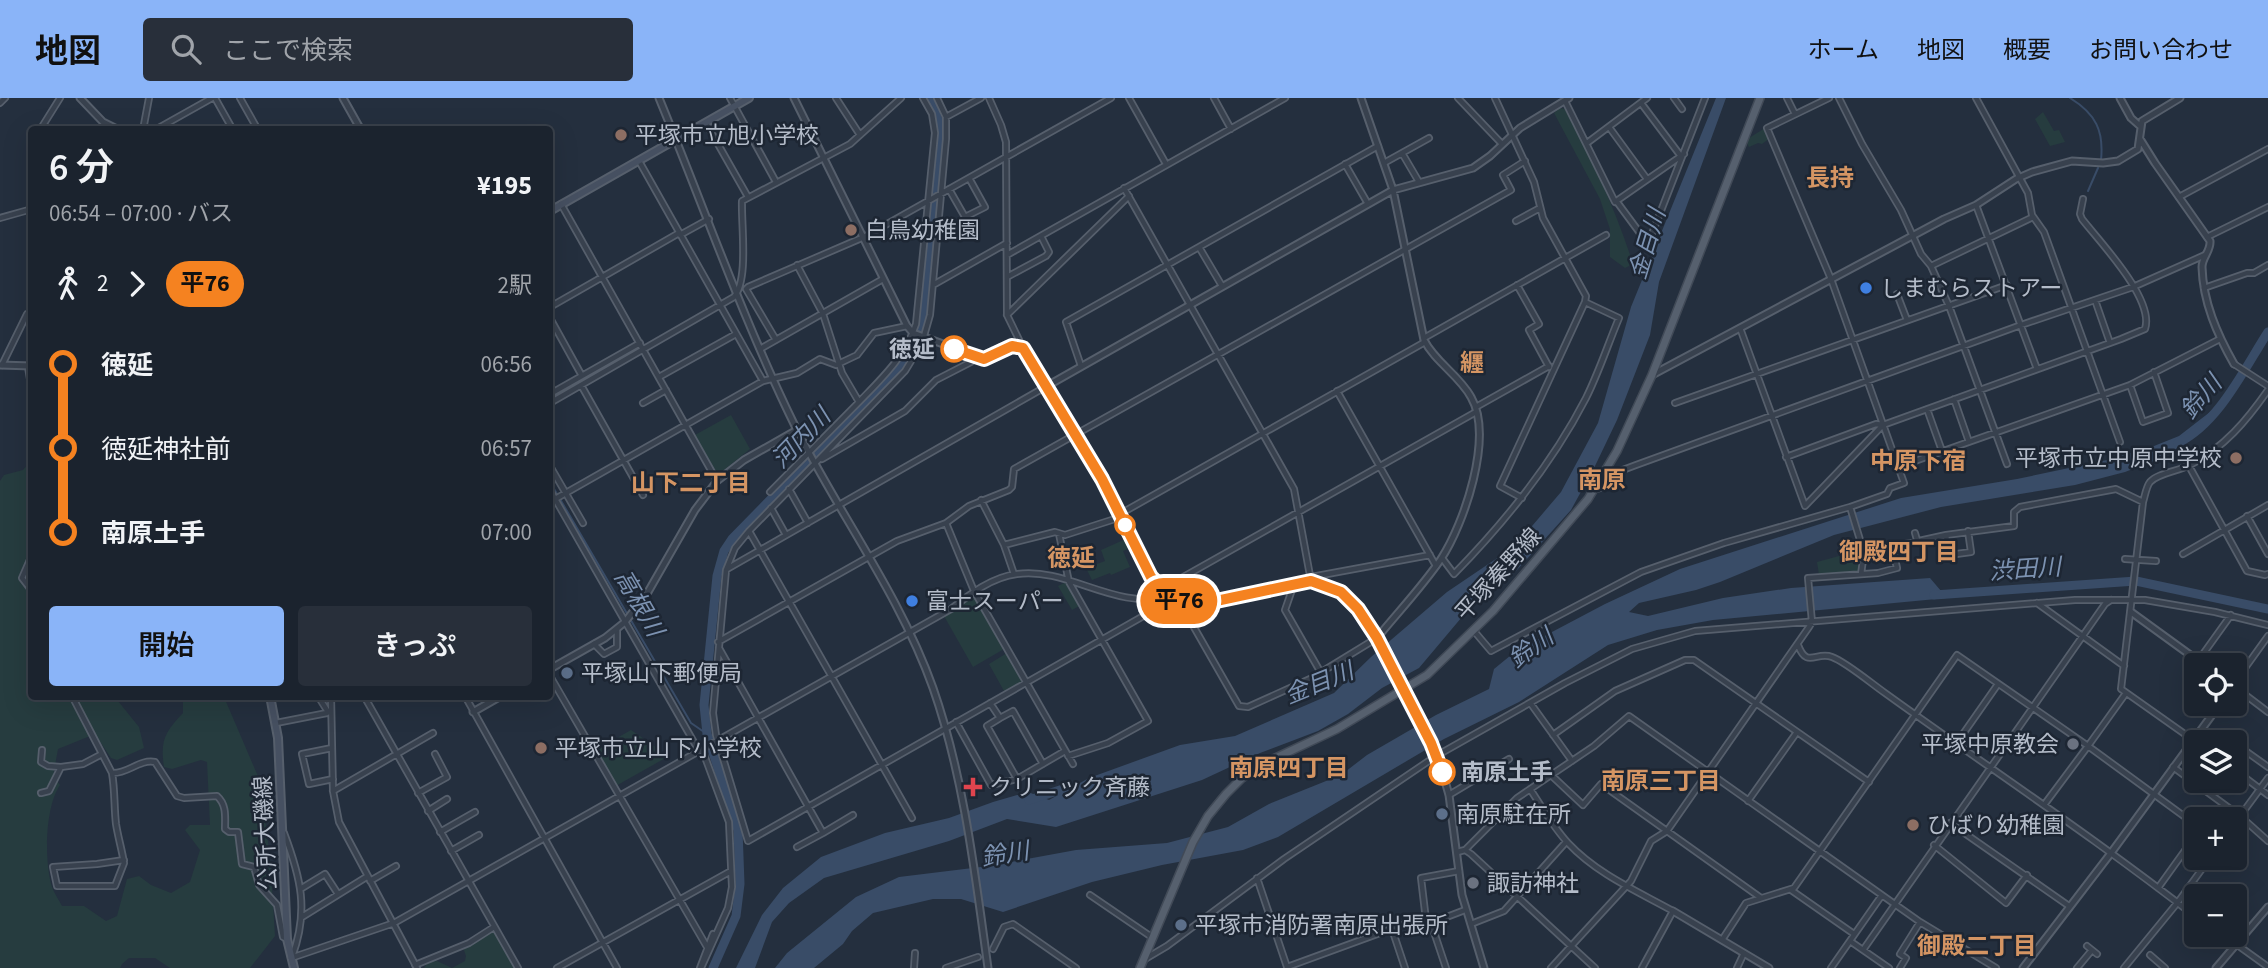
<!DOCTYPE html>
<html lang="ja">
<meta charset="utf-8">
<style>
:root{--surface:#1b232e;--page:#282f3a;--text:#f1f3f6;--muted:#a0a4aa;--line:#39404a;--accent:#8ab4f8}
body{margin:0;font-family:"Source Sans 3","Noto Sans JP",sans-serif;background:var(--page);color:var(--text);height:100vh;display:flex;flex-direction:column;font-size:26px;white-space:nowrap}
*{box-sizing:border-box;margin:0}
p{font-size:23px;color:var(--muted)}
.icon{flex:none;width:38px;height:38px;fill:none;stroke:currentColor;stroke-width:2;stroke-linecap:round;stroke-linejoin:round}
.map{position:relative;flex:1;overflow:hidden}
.details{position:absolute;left:28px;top:28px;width:525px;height:574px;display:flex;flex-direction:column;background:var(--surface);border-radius:7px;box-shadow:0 7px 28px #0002,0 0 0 2px var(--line)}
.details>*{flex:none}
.badge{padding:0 14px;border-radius:23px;font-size:24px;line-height:46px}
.tools{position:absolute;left:2184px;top:555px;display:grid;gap:14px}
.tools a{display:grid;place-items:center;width:63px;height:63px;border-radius:7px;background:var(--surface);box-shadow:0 7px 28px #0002,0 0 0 2px var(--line);font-size:35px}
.map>.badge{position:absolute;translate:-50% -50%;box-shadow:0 0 0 4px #fff}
.legs{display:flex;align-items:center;gap:10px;height:77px;padding:0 21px;font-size:23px}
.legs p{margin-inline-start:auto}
.head{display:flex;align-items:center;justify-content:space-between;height:119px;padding:0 21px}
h1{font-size:38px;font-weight:600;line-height:52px}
.action{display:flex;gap:14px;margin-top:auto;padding:14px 21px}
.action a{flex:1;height:80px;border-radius:7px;background:var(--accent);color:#111;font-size:28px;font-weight:600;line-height:80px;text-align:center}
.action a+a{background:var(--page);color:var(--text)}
ul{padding:0 21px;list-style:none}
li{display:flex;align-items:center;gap:24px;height:84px;font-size:26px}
li i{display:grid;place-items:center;width:10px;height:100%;margin:0 9px;background:currentColor}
li i::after{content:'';width:18px;height:18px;margin:-9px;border:5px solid;border-radius:50%;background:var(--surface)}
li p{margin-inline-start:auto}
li:first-child i{background:linear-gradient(#0000 50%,currentColor 0)}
li:last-child i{background:linear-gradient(currentColor 50%,#0000 0)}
header{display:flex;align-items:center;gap:42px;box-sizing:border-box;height:98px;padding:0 35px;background:var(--accent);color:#111}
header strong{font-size:33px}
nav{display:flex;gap:38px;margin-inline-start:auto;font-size:24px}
.search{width:490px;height:63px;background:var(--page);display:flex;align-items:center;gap:18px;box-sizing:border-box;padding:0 24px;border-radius:7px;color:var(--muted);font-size:26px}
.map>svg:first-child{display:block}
</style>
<header>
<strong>地図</strong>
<div class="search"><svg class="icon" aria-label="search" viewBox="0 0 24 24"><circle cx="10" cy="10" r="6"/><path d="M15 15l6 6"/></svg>ここで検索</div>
<nav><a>ホーム</a><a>地図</a><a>概要</a><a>お問い合わせ</a></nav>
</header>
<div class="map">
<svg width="2268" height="870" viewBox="0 0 2268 870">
<rect width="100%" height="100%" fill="#242f3e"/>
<!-- green -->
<path fill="#263c3f" d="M 1560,10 L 1565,11 C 1592,61 1616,112 1633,166 L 1625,170 L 1610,159 L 1610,131 L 1600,101 L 1554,15 Z
M 2043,14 L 2054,33 L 2059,32 L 2065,44 L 2050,48 L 2035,21 Z
M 1765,30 L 1770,40 L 1762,46 L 1758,45 L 1749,49 L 1747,45 L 1749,40 Z
M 731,317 L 750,351 L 718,377 L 695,337 Z
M 31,363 L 31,399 L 26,411 L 29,455 L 32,460 L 32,598 L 116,599 L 118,603 L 139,629 L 144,650 L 117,662 L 111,660 L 95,636 L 58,651 L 53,678 L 60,687 C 45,709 44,763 52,789 C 54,795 59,802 62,808 L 84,808 L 106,823 L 117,818 L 127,781 L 139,778 L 151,787 L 171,795 L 190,784 L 200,752 L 185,732 L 190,727 L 210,727 L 207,664 L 201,662 L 172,671 L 164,669 C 160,642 165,634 183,615 L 183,599 L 224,599 L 260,683 L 270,759 L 275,838 L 250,870 L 170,870 L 155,860 L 129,860 L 122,866 L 120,870 L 0,870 L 0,383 L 4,377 L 23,372 Z
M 1128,440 L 1132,449 L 1123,453 L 1130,469 L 1111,477 L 1110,475 L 1092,482 L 1086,470 L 1105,463 L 1101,452 Z
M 1861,452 L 1862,459 L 1859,474 L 1819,477 L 1817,464 Z
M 1064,485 L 1069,486 L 1081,507 L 1072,512 L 1058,488 Z
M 973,499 L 1004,551 L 973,569 L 944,518 Z
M 1007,555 L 1023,583 L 1004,593 L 989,566 Z
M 631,632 L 669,658 L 614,689 L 594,653 Z
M 492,832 L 495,833 L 516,870 L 424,870 L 428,864 L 437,863 L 452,870 L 465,863 L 466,858 L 463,849 L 475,845 Z"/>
<!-- water -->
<path fill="#394c67" d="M 1716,0 L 1726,0 L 1659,184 L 1650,237 L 1617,322 L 1595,368 L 1571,412 L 1516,473 L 1467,513 L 1419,570 L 1382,590 L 1348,616 L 1318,633 L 1260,655 L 1202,682 L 1056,729 L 1007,721 L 949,743 L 824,780 L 789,805 L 772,824 L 755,870 L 736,870 L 762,817 L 783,790 L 821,759 L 885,735 L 949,720 L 993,704 L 1028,694 L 1049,702 L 1089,680 L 1180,647 L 1235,638 L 1334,595 L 1371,559 L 1447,494 L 1515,448 L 1561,394 L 1598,325 L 1631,209 Z
M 2219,307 L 2174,355 L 2125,374 L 2075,387 L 1941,409 L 1834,437 L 1720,484 L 1696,492 L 1639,505 L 1629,514 L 1648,518 L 1723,500 L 1791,490 L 1930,480 L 1947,500 L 1713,522 L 1657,532 L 1608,547 L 1519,604 L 1444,641 L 1278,739 L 1243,752 L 1162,767 L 1092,784 L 1003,814 L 961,801 L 933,801 L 873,815 L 852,833 L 843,846 L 814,870 L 775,870 L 787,855 L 856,799 L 899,779 L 989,768 L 1076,752 L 1167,745 L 1228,729 L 1269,706 L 1341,677 L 1367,657 L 1436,617 L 1489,591 L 1494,571 L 1516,553 L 1605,506 L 1680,471 L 1901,400 L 2017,381 L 2107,362 L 2154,348 L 2179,338 Z"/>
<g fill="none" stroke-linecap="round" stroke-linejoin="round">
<!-- stream -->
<path stroke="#394c67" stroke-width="2" d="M 2070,0 C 2096,16 2104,33 2101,62
M 2088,93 L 2098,70
M 550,384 L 691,625 L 707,636"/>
<!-- river -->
<path stroke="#394c67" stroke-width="9" d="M 2178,345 C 2219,325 2244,271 2268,234
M 1934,497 L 2136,483 L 2268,511
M 1029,702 L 1063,691 L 1079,694
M 713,870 L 736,818 L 740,786 L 738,732 L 707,636 L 704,607 L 717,478 L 724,453 L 732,441 L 892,277 L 910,254 L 923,216 L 941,30 L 930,0"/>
<!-- minor casing -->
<g stroke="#565f6c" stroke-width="8">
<path id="minor" d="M 215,0 L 233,32
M 240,0 L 258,32
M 730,0 L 776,84
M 836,0 L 860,37
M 937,0 L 946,19 L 946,41 L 930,217 L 922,245 L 905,273 L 749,433 L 735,450 L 726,472 L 713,615 L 716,637 L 748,743 L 1168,504 L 1172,499
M 989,0 L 1001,27 L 1006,44 L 1007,217 L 1023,250
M 1129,0 L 1166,66
M 1214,0 L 1231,31
M 1458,0 L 1502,46
M 1674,0 L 1682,11
M 1787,0 L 1795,16
M 1829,0 L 1767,30 L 1831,181 L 1904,385 L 1890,390 L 1887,396 L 1850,409 L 1864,455 L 1861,476
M 1839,0 L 1862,46 L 1901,112 L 1921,156 L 1931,168 L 1949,208 L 2007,366
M 1976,0 L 2028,95 L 2032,117 L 2044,134 L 2120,344
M 1565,3 L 1615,104 L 1684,56
M 0,5 L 5,0
M 1641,5 L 1680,57
M 946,19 L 981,0
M 706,25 L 748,99
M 1609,29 L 1647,81
M 40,32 L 60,0
M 143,32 L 149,0
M 155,32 L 212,0
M 1587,45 L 1647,0
M 1402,55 L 1419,84
M 639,63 L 763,283
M 1384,65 L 1429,40
M 1345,66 L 1368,106
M 1124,90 L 1294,391 L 1311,483
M 949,91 L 965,119 L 985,109 L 969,80
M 2179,99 L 2268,51
M 1617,104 L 1648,146
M 561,106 L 717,383
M 1976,107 L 2037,271
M 0,120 L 32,111
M 1516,123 L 1540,110
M 680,137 L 709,121
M 2207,139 L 2268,109
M 1648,146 L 1705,0
M 1199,149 L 1222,188
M 1007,157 L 1285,0
M 1931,168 L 2033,119
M 1007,179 L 1046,158 L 1049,154 L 1041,138
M 933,187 L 1007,145
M 1517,187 L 1539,226 L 1529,232 L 1549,269
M 2204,190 L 2247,175 L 2254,175 L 2268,167
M 1897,196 L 1907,222
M 2095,202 L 2110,245
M 550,209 L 679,135
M 1007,217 L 1129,98
M 550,220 L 582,278
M 1740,230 L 1805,408 L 1883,327
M 1424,240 L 1606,137
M 776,242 L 746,191 L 748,189 L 864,139 L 1111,0
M 760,251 L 883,181
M 2234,266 L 2268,288
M 2,267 L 27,216 L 32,218
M 1081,268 L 1066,224 L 1378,48
M 28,269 L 32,293
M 659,279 L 736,236
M 581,287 L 643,397
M 2130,287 L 2143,324 L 2168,315 L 2154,274
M 1337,293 L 1436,468
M 550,296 L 640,245
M 1954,301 L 1969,344
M 859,304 C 882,280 905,259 916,226 L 935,35 L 932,16 L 923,0
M 550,305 L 734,199 C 749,182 741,126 742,103 L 850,46 L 901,0
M 643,305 L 666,292
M 1675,305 L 2007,187
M 1476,309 L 1549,268
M 1927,311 L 1942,353
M 1786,359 L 1876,326 L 1883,327 L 2121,241 L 2145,231 C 2155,201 2099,143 2082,121 L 2080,116 L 2083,101
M 822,361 L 905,313 L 936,282 L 971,264 L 975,260
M 550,368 L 583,425
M 2189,368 L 2247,473 L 2265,477 L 2268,476
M 1898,369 L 2130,287 L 2220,241
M 789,391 L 808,425
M 1595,391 L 1600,390 L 1612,376 L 1636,367 L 2021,227 L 2133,189 L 2205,157
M 550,392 L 699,653
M 770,394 L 859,304 L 842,275 L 823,216 L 797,167
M 1522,400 L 1500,388 L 1585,204
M 981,402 L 1004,447 L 1055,434 L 1065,437 L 1121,419
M 550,404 L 763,283 L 797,275 L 820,261 L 836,267 L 857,257 L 874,235 L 907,228
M 771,410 L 786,437
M 1120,416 L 1425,244
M 2247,418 L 2268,456
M 946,425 L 974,493 L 1073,666
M 749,433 L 912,720
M 1915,435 L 1917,442
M 1059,436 L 1069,484 L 1148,623 L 1108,645 L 1068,658
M 1946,437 L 1949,457 L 1971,454 L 1968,433
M 1004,447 L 1014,476
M 1864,455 L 1946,437 L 2014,428 L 2014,414 L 2020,409 L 2116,391 L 2143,404
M 2183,456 L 2268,407
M 32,457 L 22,480 L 32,493
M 1442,460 L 1454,476 C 1506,423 1552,366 1586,300 C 1599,274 1608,246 1619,220 L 1585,204 L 1586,198 L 1543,120 L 1534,84 L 1495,0
M 2125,461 L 2156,463
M 727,471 L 1047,288
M 1311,479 L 1430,457
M 1294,486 L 1285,512 L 1321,575
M 1162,491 L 1476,314
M 1179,503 L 1239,608 L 1248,609 L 1310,581 L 1377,540
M 2037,505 L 2124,568
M 1474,533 L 1491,553 L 1641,474 L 1724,445 L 1850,409
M 718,544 L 897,443 L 946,425 L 969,408 L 1009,392 L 1012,389 L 1014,371 L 1511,92 L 1503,77 L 1525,63
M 594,546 L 604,556 L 617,549 L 617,532
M 1798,547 C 1807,571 1816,553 1832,559 C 1846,564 1872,586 1885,595 C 1989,670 2095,740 2196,819
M 719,550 L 823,735 L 797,749
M 2198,563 L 2231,517
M 550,578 L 707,849
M 2235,584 L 2268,538
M 2235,589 L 2268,614
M 72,598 L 112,675 C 128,676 139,661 155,664 L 177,698 L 184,700 L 217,698 C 227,707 225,719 225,731 L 229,734 L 238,734 L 242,766 L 254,769 L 259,787 L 277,807 L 283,839 L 287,841
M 318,598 L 328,614
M 331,598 L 333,693 L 339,724 L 417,870
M 364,598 L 518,870
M 465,598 L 617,870
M 990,605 L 1000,620 L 1013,613 L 1043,666
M 1531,606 L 1572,663
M 1000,620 L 987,628 L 1017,681
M 956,624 L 991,687 L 1017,681 L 1065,653
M 276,625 L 327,615
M 1553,637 L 1615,593 L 1685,562 L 1694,562 L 1869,684
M 2196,644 L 2121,591 L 2143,404 C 2145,398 2146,389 2150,384 C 2158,375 2179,373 2190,367 C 2224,350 2247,322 2268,292
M 1956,646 L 1998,586
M 332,650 L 302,656 L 309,686 L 333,681
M 42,652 L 41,664 L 48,668 L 61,669
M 2235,656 L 2240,649 L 2268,669
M 2173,669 L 2240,718 L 2268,743
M 2235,672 L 2268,697
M 112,675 C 115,692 114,709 116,726 C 118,739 122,752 124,765 L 115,788 L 57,788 L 53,769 L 97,766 L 124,762
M 1551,677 L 1583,707 L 1601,686 L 1761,800
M 1530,691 C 1542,709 1553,729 1568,745 C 1597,776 1637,793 1673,813 L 1642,870
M 333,693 L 433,635
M 41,695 L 49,693 L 61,669 L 83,666 L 102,656
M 418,695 L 447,679 L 435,656
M 1449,697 L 1509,661
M 1748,703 L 1797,634
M 2044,707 L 2088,648 L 2196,727
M 428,713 L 447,701
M 1950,725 L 2069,808
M 2235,725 L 2268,680
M 440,734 L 475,714
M 284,735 C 301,780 309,813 292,859
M 823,735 L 853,717
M 1934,747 L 2006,805 L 2027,777
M 1465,752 L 1517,700 L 1594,648 L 1629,618 L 1920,824 L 1996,870
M 451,753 L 479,737
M 1457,754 L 1465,752 L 1471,756 L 1595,870
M 1257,780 L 1287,869 L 1413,823 L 1444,820 L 1465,812
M 370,783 L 396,768
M 302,790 L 325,776 L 338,796
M 2158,790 L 2196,737
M 1791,792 L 1854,836
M 1090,797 L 1153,840
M 302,819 L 368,778
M 1426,822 L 1421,780 L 1459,773
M 1430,822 L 1446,870
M 1471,826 L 1504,813 L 1566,744
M 1392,831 L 1405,870
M 2219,836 L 2235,848
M 1722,842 L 1746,805 L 1794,790 L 1957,557 L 2088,648 L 2126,595
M 1850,843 L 1889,870
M 2236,846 L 2268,869
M 2087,848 L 2097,856
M 993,851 L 1004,829 L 1013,826 L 1076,870
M 1863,852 L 2082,539 L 2105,506 L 2111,502
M 2150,857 L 2165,870
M 291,860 L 394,825 L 951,511 C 970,496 992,479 1017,476 C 1069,469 1112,512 1171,499
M 1145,861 L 1167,848 L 1284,761 L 1436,658 L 1565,585 L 1632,551 L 1695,533 L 2075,502 L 2145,502 L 2215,514 L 2268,527
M 415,867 L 469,845 L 494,829
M 557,870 L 731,773
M 700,870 L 713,836
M 701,870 L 728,810 L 732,789 L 729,724 L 702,651
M 914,870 L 915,855
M 946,870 L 978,859
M 1551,870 L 1631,783 L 1651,743 L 1667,733 L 1809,529 L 1812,524 L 1808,480 L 1878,475 L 1897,470 L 1892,448
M 1737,870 L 1744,855
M 1831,870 L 1882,797
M 1900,870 L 1906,860 L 1900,856 L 1920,824
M 2077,870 L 2092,852
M 2124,870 L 2178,804 L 2210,760"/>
</g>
<!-- tertiary casing -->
<g stroke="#565f6c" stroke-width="9">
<path id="tertiary" d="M 80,0 L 103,24 L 119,32
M 343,0 L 361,32
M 659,0 C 704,109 743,222 795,328 C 839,416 900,497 933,590 C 964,679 975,776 988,870
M 794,0 L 907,228 L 913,235 L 984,261 L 1016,247 L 1023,250 L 1102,381 L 1147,472 L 1155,485 L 1172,499 L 1190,505 L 1202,506 L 1311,483 L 1341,494 L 1358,511 L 1377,540 L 1404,592 L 1431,645 L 1443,676 L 1449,697 L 1462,797 L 1484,870
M 1361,0 L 1393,92 L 1424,242 C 1435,264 1459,277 1471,299 C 1494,339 1464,426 1441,461 C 1422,489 1398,514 1377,540
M 2120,0 L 2131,20 L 2140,28
M 2140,41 L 2155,65 L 2210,143 C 2211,153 2202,159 2202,169 C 2203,204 2217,236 2234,266
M 0,267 L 32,268
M 1652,277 L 1944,121 L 1976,107 L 2016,81 L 2032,74 L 2072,63 L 2103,65 L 2118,63 L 2138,51 L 2142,23 L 2180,0
M 1047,288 L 1393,92 L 1473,70 L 1490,58 L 1520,30 L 1569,0
M 2131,514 L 2204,567
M 550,571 L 605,540 L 625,524 L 648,494 L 695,412 L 717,383 L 744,362 L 797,332
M 473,614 L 501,598
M 1673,813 L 1769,870
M 2023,870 L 2111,755 L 2220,606
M 2216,870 L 2268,809"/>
</g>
<!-- secondary casing -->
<g stroke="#565f6c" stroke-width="10">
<path id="secondary" d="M 550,113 L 749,0
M 270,598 L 278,640 L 287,841 L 294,870"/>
</g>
<!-- primary casing -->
<g stroke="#414a57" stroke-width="10">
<path id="primary" d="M 1140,870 L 1193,744 L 1208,718 L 1226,696 L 1242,680 L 1265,665 L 1337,631 L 1427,577 L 1493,513 L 1588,401 L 1617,353 L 1652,277 L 1760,0"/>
</g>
<!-- minor -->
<use href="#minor" stroke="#38414e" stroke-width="4.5"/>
<!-- tertiary -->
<use href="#tertiary" stroke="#38414e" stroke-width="5"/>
<!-- secondary -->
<use href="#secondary" stroke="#465061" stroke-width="6"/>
<!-- primary -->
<use href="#primary" stroke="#56606e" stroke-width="7"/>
</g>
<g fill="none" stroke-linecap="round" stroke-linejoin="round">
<!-- line-1 casing -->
<g stroke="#fff" stroke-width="16">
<path id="line-1" d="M 954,251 L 984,261 L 1012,248 L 1023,250 L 1102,381 L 1151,479 L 1171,499 L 1191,505 L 1202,506 L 1311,483 L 1341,494 L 1358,511 L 1377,540 L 1431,645 L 1442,674"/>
</g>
<!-- line-1 -->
<use href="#line-1" stroke="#f58220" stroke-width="10"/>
</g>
<!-- markers -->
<g fill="#8d6e63" stroke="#1d2633" stroke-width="2.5">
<circle cx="621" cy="37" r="7"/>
<circle cx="851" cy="132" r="7"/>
<circle cx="2236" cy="360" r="7"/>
<circle cx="541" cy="650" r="7"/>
<circle cx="1913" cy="727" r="7"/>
</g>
<g fill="#3f7fe0" stroke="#1d2633" stroke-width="2.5">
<circle cx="1866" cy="190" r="7"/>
<circle cx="912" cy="503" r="7"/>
</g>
<g fill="#fff" stroke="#f58220" stroke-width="3.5">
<circle cx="954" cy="251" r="12"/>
<circle cx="1125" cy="427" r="9"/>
<circle cx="1442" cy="674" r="12"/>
</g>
<g fill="#5c6f8a" stroke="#1d2633" stroke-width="2.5">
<circle cx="567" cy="575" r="7"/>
<circle cx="1442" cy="716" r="7"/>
<circle cx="1181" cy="827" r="7"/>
</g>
<g fill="#6b7280" stroke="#1d2633" stroke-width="2.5">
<circle cx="2073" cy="646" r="7"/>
<circle cx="1473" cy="785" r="7"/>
</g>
<path fill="#e0444e" stroke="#1d2633" stroke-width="2.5" d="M969.5 678.5h7v7h7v7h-7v7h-7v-7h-7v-7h7z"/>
<g text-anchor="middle" stroke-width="5" stroke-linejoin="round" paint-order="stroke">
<!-- poi labels -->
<g font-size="23" fill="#b4bcc9" stroke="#1d2633" text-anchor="start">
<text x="635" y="45">平塚市立旭小学校</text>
<text x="865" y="140">白鳥幼稚園</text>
<text x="1880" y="198">しまむらストアー</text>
<text x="2222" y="368" text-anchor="end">平塚市立中原中学校</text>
<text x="926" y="511">富士スーパー</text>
<text x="581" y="583">平塚山下郵便局</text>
<text x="2059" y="654" text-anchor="end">平塚中原教会</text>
<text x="555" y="658">平塚市立山下小学校</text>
<text x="989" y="697">クリニック斉藤</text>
<text x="1456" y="724">南原駐在所</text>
<text x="1927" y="735">ひばり幼稚園</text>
<text x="1487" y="793">諏訪神社</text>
<text x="1195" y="835">平塚市消防署南原出張所</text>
</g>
<!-- stop labels -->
<g font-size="23" font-weight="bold" fill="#b4bcc9" stroke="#1d2633" text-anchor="end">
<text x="935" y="259">徳延</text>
<text x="1461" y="682" text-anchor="start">南原土手</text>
</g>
<!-- street labels -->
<g font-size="23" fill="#b4bcc9" stroke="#1d2633">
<text transform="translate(1498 476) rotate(-48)" y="8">平塚秦野線</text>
<text transform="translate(265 735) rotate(-93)" y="8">公所大磯線</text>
</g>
<!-- neighbourhood labels -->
<g font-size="24" font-weight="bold" fill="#d59563" stroke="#1d2633">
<text x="1830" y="88">長持</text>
<text x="1472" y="273">纒</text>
<text x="1918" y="371">中原下宿</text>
<text x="1602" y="390">南原</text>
<text x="691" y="393">山下二丁目</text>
<text x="1899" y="462">御殿四丁目</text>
<text x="1071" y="468">徳延</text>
<text x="1289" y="678">南原四丁目</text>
<text x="1661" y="691">南原三丁目</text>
<text x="1977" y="856">御殿二丁目</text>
</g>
<!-- water labels -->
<g font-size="24" font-style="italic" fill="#7c92b1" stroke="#1d2633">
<text transform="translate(1647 146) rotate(-73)" y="8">金目川</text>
<text transform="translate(2201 299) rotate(-49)" y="8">鈴川</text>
<text transform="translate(801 340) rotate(-46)" y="8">河内川</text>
<text transform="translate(2025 471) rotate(-4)" y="8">渋田川</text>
<text transform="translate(639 505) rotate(60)" y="8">高根川</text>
<text transform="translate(1531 550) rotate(-36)" y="8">鈴川</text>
<text transform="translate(1319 585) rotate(-22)" y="8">金目川</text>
<text transform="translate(1005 756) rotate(-9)" y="8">鈴川</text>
</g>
</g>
</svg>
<div class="tools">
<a><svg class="icon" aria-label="locate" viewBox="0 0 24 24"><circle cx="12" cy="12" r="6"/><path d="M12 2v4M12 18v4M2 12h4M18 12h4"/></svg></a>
<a><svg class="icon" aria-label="layers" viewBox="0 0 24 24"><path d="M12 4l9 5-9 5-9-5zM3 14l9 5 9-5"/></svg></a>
<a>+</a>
<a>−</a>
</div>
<b class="badge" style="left:1179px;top:503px;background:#f58220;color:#111">平76</b>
<section class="details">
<div class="head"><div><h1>6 分</h1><p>06:54 – 07:00 · バス</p></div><b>¥195</b></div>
<div class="legs"><svg class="icon" aria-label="walk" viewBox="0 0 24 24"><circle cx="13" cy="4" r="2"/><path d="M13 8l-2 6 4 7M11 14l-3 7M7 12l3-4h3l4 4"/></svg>2<svg class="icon" aria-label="forward" viewBox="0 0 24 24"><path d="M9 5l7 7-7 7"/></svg><b class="badge" style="background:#f58220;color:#111">平76</b><p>2駅</p></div>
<ul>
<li><i style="color:#f58220"></i><b>徳延</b><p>06:56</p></li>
<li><i style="color:#f58220"></i><span>徳延神社前</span><p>06:57</p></li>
<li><i style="color:#f58220"></i><b>南原土手</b><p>07:00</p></li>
</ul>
<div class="action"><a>開始</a><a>きっぷ</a></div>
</section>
</div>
